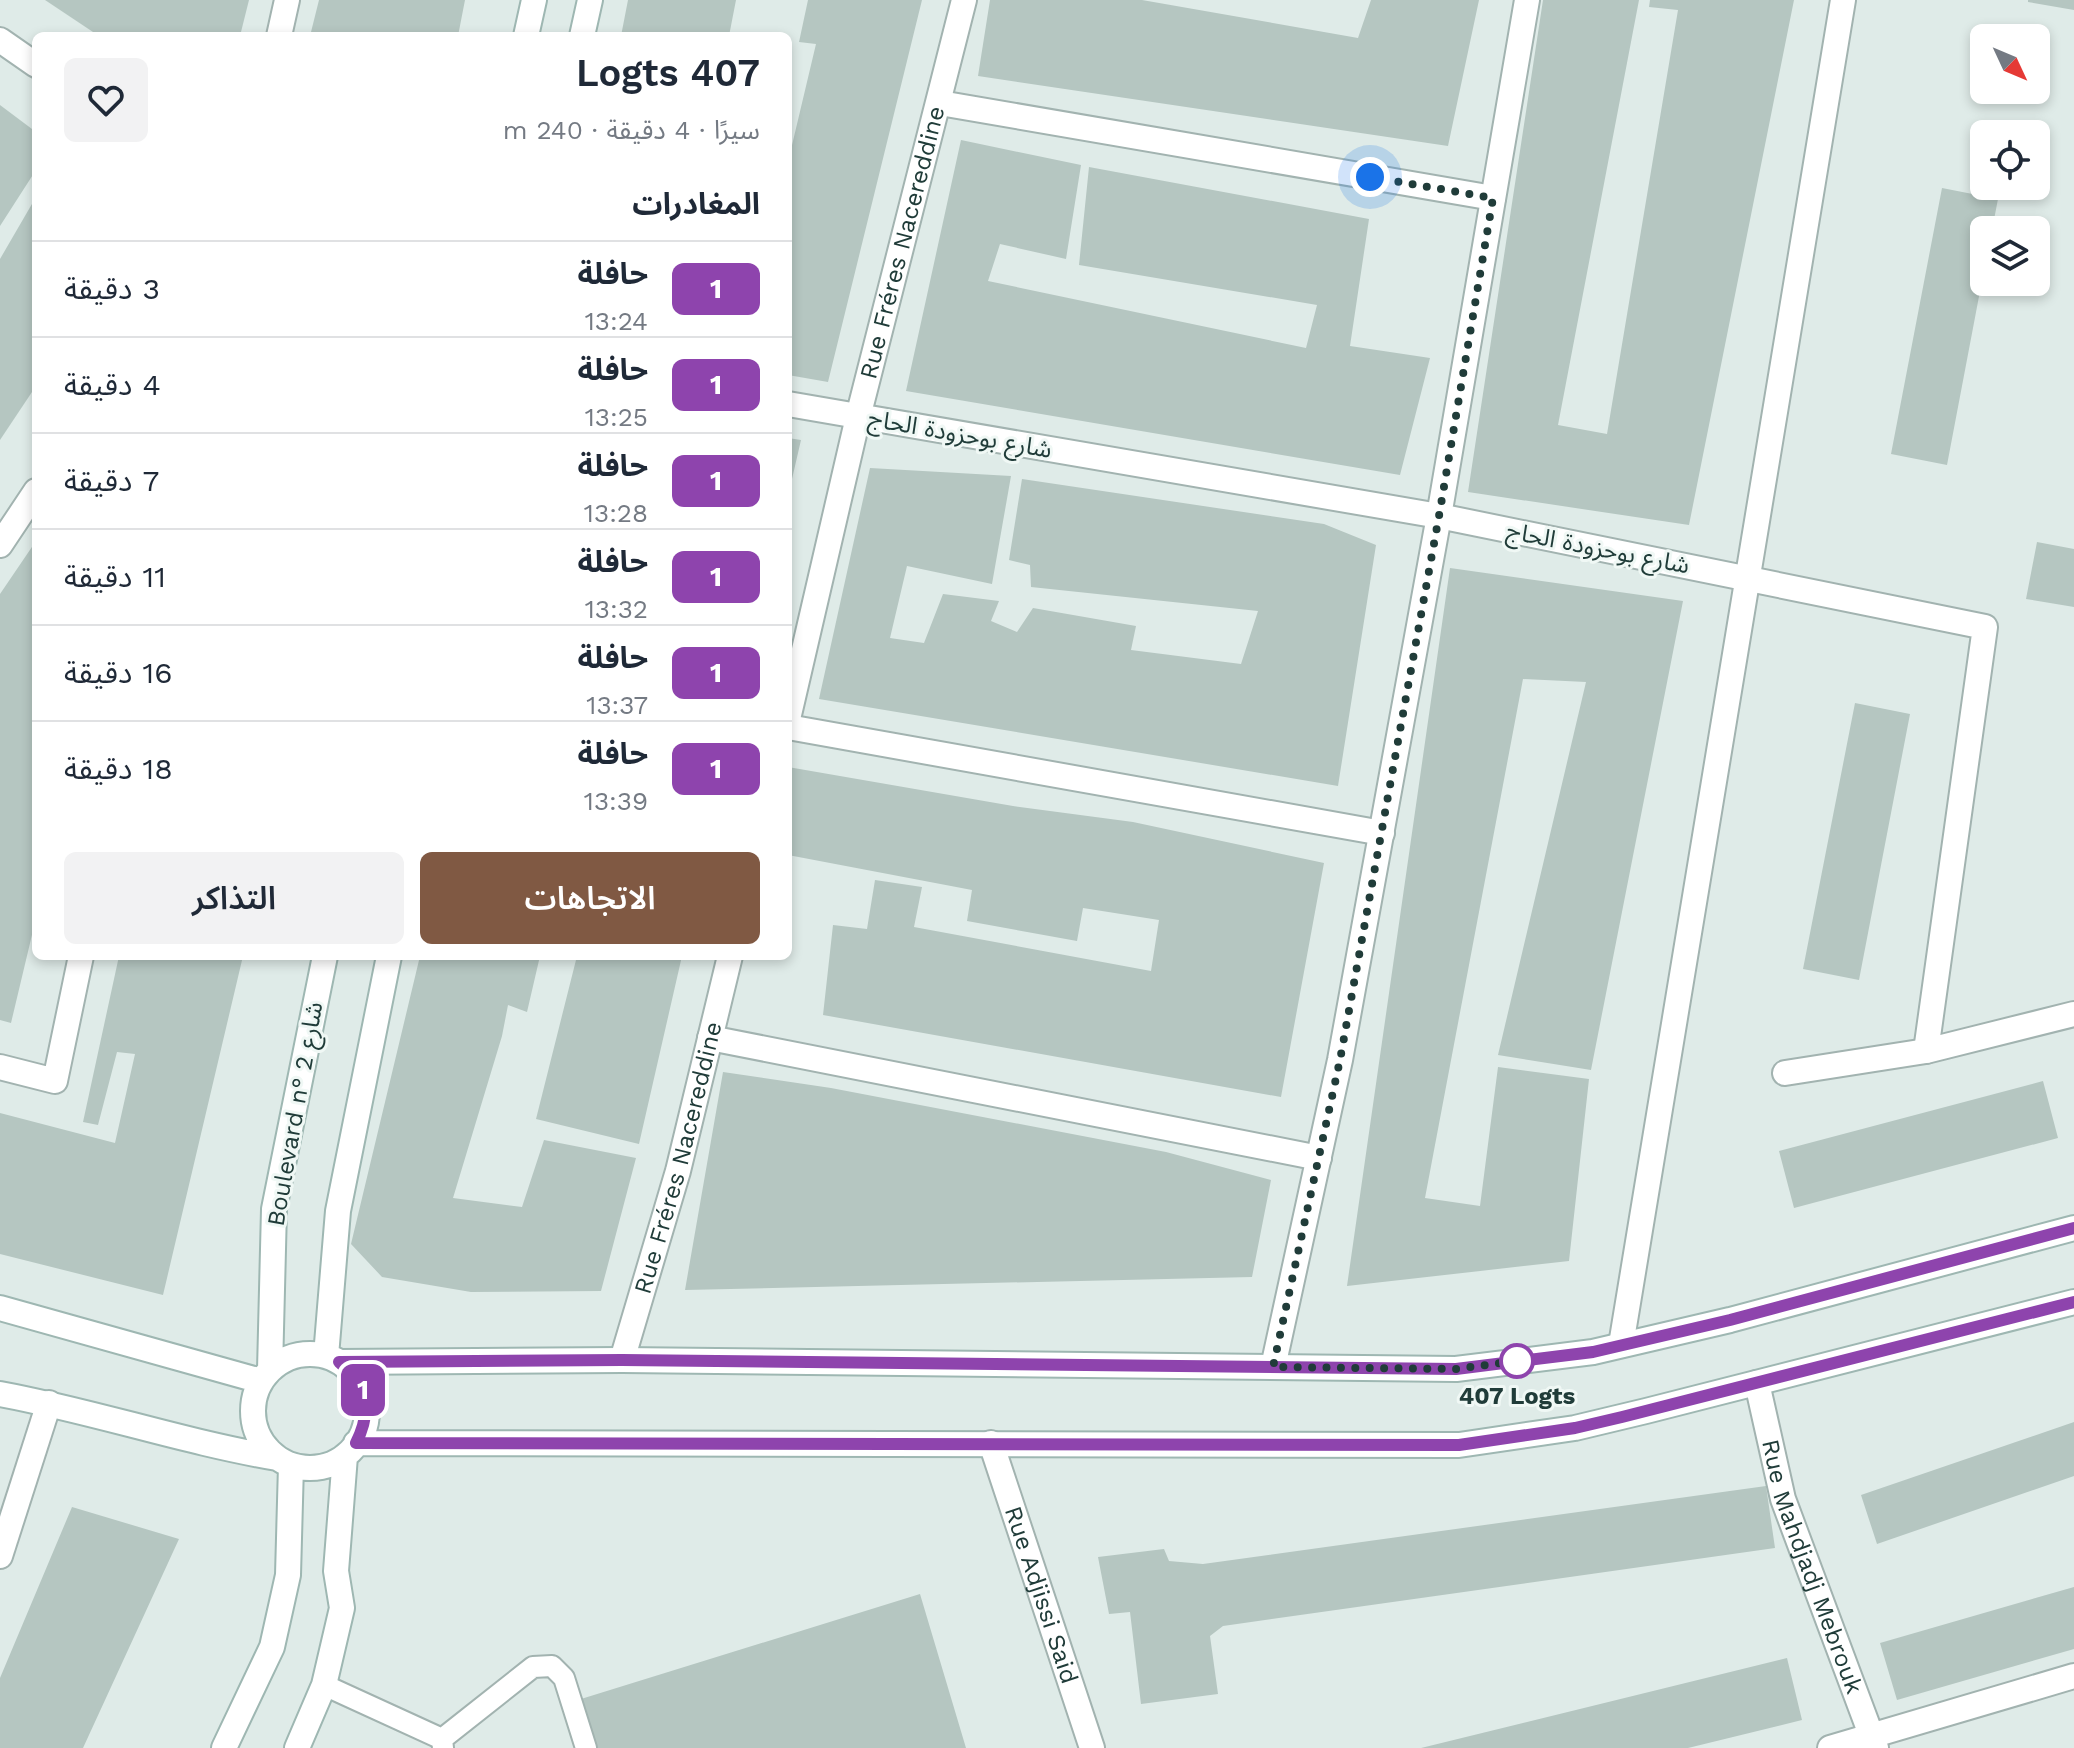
<!DOCTYPE html>
<html lang="ar">
<meta charset="utf-8">
<style>
:root{--surface:#fff;--page:#f2f2f3;--text:#1f2937;--muted:#747a83;--line:#e0e1e3;--accent:#805943}
body{margin:0;font-family:"Work Sans","Noto Sans Arabic",sans-serif;background:var(--page);color:var(--text);direction:rtl;height:100vh;display:flex;flex-direction:column;font-size:30px;white-space:nowrap}
*{box-sizing:border-box;margin:0}
p{font-size:26px;color:var(--muted)}
.icon{flex:none;width:44px;height:44px;fill:none;stroke:currentColor;stroke-width:2;stroke-linecap:round;stroke-linejoin:round}
.map{position:relative;flex:1;overflow:hidden;direction:ltr}
.drawer{position:absolute;left:32px;top:32px;width:760px;height:928px;display:flex;flex-direction:column;background:var(--surface);border-radius:12px;box-shadow:0 4px 12px #0003;direction:rtl}
.drawer>*{flex:none}
.badge{padding:0 16px;border-radius:12px;font-size:28px;line-height:52px}
.needle{width:52px;rotate:134deg}
.tools{position:absolute;left:1970px;top:24px;display:grid;gap:16px}
.tools a{display:grid;place-items:center;width:80px;height:80px;border-radius:12px;background:var(--surface);box-shadow:0 4px 12px #0003;font-size:40px}
.you{position:absolute;width:40px;height:40px;margin:-20px;border:6px solid #fff;border-radius:50%;background:#1a73e8;box-shadow:0 0 0 12px #1a73e833}
.map>.badge{position:absolute;translate:-50% -50%;box-shadow:0 0 0 4px #fff}
h2{padding:0 32px;font-size:30px;line-height:72px}
.round{display:grid;place-items:center;flex:none;width:84px;height:84px;border-radius:12px;background:var(--page)}
.summary{display:flex;align-items:center;justify-content:space-between;height:136px;padding:0 32px}
h1{font-size:38px;font-weight:600;line-height:60px}
.primary-button{display:flex;gap:16px;margin-top:auto;padding:16px 32px}
.primary-button a{flex:1;height:92px;border-radius:12px;background:var(--accent);color:#fff;font-size:32px;font-weight:600;line-height:92px;text-align:center}
.primary-button a+a{background:var(--page);color:var(--text)}
ul{padding:0;list-style:none}
li{display:flex;align-items:center;gap:24px;height:96px;padding:0 32px;border-top:2px solid var(--line)}
li div{flex:1}
li b{display:block;font-size:30px}
li em{font-style:normal}
li .badge{min-width:88px;font-weight:700;text-align:center}
.map>svg:first-child{display:block}
</style>
<div class="map">
<svg width="2074" height="1748" viewBox="0 0 2074 1748">
<rect width="100%" height="100%" fill="#dfebe8"/>
<!-- building -->
<path fill="#b5c6c1" d="M 45,0 L 249,0 L 240,36 L 99,36 Z
M 319,0 L 465,0 L 458,36 L 310,36 Z
M 628,0 L 736,0 L 729,36 L 621,36 Z
M 808,0 L 922,0 L 828,382 L 788,375 L 788,162 L 816,44 L 799,42 Z
M 990,0 L 1142,0 L 1358,38 L 1371,0 L 1479,0 L 1448,146 L 978,76 Z
M 1543,0 L 1639,0 L 1558,425 L 1607,434 L 1678,10 L 1649,7 L 1650,0 L 1794,0 L 1689,525 L 1468,492 Z
M 2028,0 L 2074,0 L 2074,10 L 2028,2 Z
M 0,105 L 36,132 L 36,170 L 0,226 Z
M 961,140 L 1081,165 L 1066,259 L 1000,244 L 988,281 L 1306,348 L 1317,305 L 1079,265 L 1089,167 L 1369,219 L 1350,346 L 1430,358 L 1400,475 L 906,391 Z
M 1942,188 L 1998,199 L 1992,230 L 1984,230 L 1984,270 L 1947,465 L 1891,454 Z
M 36,197 L 36,386 L 0,440 L 0,259 Z
M 788,438 L 801,440 L 789,492 L 788,492 Z
M 870,468 L 1011,476 L 992,584 L 907,566 L 890,638 L 924,643 L 943,594 L 999,601 L 991,621 L 1017,632 L 1033,608 L 1136,626 L 1131,650 L 1241,664 L 1258,611 L 1031,587 L 1030,565 L 1009,560 L 1022,479 L 1324,524 L 1376,545 L 1338,786 L 819,699 Z
M 36,541 L 36,918 L 11,1023 L 0,1020 L 0,594 Z
M 2037,542 L 2074,549 L 2074,607 L 2026,599 Z
M 1450,568 L 1683,601 L 1591,1070 L 1498,1055 L 1586,682 L 1523,679 L 1425,1198 L 1480,1206 L 1498,1067 L 1589,1079 L 1569,1261 L 1347,1286 Z
M 1855,703 L 1910,714 L 1859,980 L 1803,969 Z
M 788,767 L 1013,806 L 1133,822 L 1324,863 L 1281,1097 L 823,1015 L 833,925 L 867,929 L 875,880 L 922,887 L 914,927 L 1151,971 L 1159,920 L 1083,908 L 1077,941 L 967,921 L 972,890 L 788,855 Z
M 119,956 L 243,956 L 163,1295 L 0,1254 L 0,1113 L 115,1143 L 135,1054 L 117,1052 L 98,1125 L 83,1122 Z
M 420,956 L 540,956 L 527,1012 L 508,1005 L 502,1036 L 453,1198 L 522,1207 L 544,1140 L 636,1158 L 601,1291 L 471,1292 L 382,1277 L 351,1244 Z
M 577,956 L 682,956 L 639,1144 L 536,1119 Z
M 723,1072 L 831,1088 L 1166,1152 L 1271,1180 L 1252,1277 L 685,1290 Z
M 2043,1081 L 2058,1138 L 1794,1208 L 1779,1151 Z
M 2074,1422 L 2074,1476 L 1877,1544 L 1861,1495 Z
M 1766,1486 L 1775,1548 L 1223,1626 L 1210,1636 L 1218,1694 L 1141,1704 L 1130,1612 L 1109,1614 L 1098,1557 L 1164,1549 L 1169,1561 L 1203,1564 Z
M 72,1507 L 179,1539 L 83,1748 L 0,1748 L 0,1678 Z
M 2074,1587 L 2074,1649 L 1897,1700 L 1880,1643 Z
M 920,1594 L 966,1748 L 596,1748 L 581,1699 Z
M 1787,1658 L 1802,1720 L 1688,1748 L 1421,1748 Z"/>
<g fill="none" stroke-linecap="round" stroke-linejoin="round">
<!-- lane casing -->
<g stroke="#a2b3b0" stroke-width="24">
<path id="lane" d="M 324,1685 L 442,1739 L 443,1748
M 442,1739 L 533,1667 L 552,1666 L 564,1678 L 586,1748"/>
</g>
<!-- street casing -->
<g stroke="#a2b3b0" stroke-width="28">
<g id="street">
<path d="M 279,36 L 287,0"/>
<path d="M 0,40 L 36,65"/>
<path d="M 940,103 L 1493,198"/>
<path d="M 788,404 L 1439,516 L 1985,627 L 1926,1051"/>
<path d="M 0,545 L 36,491"/>
<path id="s1" d="M 788,719 L 858,417 L 964,0"/>
<path d="M 788,727 L 1382,833"/>
<path d="M 710,1038 L 1319,1158"/>
<path d="M 0,1067 L 55,1081 L 81,956"/>
<path d="M 1785,1073 L 1926,1051 L 2074,1014"/>
<path d="M 1621,1345 L 1843,0"/>
<path id="s2" d="M 622,1360 L 678,1171 L 730,956"/>
<path d="M 1273,1367 L 1340,1060 L 1439,516 L 1527,0"/>
<path id="s3" d="M 1757,1383 L 1783,1499 L 1876,1748"/>
<path id="s4" d="M 991,1443 L 1092,1748"/>
<path d="M 0,1556 L 49,1403"/>
<path d="M 1830,1748 L 2074,1676"/>
</g>
</g>
<!-- secondary casing -->
<g stroke="#9eb7b2" stroke-width="28">
<path id="secondary" d="M 526,36 L 534,0
M 582,36 L 590,0
M 0,1308 L 261,1381
M253 1411a57 57 0 1 1 114 0a57 57 0 1 1-114 0Z
M 326,1356 L 338,1211 L 389,956
M 339,1362 L 622,1360 L 1456,1369 L 1593,1352 L 1730,1320 L 2074,1228
M 270,1370 L 274,1209 L 325,956
M 0,1394 C 93,1411 183,1442 277,1458
M 356,1443 L 1459,1445 L 1575,1428 L 1646,1411 L 2074,1302
M 224,1748 L 272,1647 L 288,1575 L 291,1465
M 297,1748 L 324,1685 L 342,1608 L 336,1571 L 345,1456"/>
</g>
<!-- lane -->
<use href="#lane" stroke="#fff" stroke-width="20"/>
<!-- street -->
<use href="#street" stroke="#fff" stroke-width="24"/>
<!-- secondary -->
<use href="#secondary" stroke="#fff" stroke-width="24"/>
</g>
<g fill="none" stroke-linecap="round" stroke-linejoin="round">
<!-- line casing -->
<g stroke="#fff" stroke-width="18">
<path id="line" d="M 2074,1228 L 1730,1320 L 1593,1352 L 1456,1369 L 622,1360 L 339,1362 C 367,1386 373,1409 356,1443 L 1459,1445 L 1575,1428 L 1622,1417 L 2074,1302"/>
</g>
<!-- line -->
<use href="#line" stroke="#8e44ad" stroke-width="12"/>
<!-- walk -->
<path stroke="#203c39" stroke-width="8" stroke-dasharray="0 14.4" d="M 1370,177 L 1493,198 L 1439,516 L 1340,1060 L 1273,1367 L 1456,1369 L 1517,1361"/>
</g>
<!-- markers -->
<circle fill="#fff" stroke="#8e44ad" stroke-width="4" cx="1517" cy="1361" r="16"/>
<g text-anchor="middle" stroke-width="6" stroke-linejoin="round" paint-order="stroke">
<!-- street labels -->
<g font-size="24" fill="#203c39" stroke="#f0f8f5">
<text dy="8" stroke="none"><textPath href="#s1" startOffset="490">Rue Fréres Nacereddine</textPath></text>
<text transform="translate(960 434) rotate(10)" y="8">شارع بوحزودة الحاج</text>
<text transform="translate(1598 548) rotate(11)" y="8">شارع بوحزودة الحاج</text>
<text transform="translate(295 1114) rotate(-80)" y="8">Boulevard n° شارع 2</text>
<text dy="8" stroke="none"><textPath href="#s2" startOffset="210">Rue Fréres Nacereddine</textPath></text>
<text dy="8" stroke="none"><textPath href="#s3" startOffset="192">Rue Mahdjadj Mebrouk</textPath></text>
<text dy="8" stroke="none"><textPath href="#s4" startOffset="160">Rue Adjissi Said</textPath></text>
</g>
<!-- stop labels -->
<g font-size="24" font-weight="bold" fill="#203c39" stroke="#f0f8f5">
<text x="1517" y="1404">407 Logts</text>
</g>
</g>
</svg>
<div class="tools">
<a><svg class="needle" viewBox="-14 -14 28 28"><path d="M0-13l5 13h-10z" fill="#e53935"/><path d="M0 13l5-13h-10z" fill="#747a83"/></svg></a>
<a><svg class="icon" aria-label="locate" viewBox="0 0 24 24"><circle cx="12" cy="12" r="6"/><path d="M12 2v4M12 18v4M2 12h4M18 12h4"/></svg></a>
<a><svg class="icon" aria-label="layers" viewBox="0 0 24 24"><path d="M12 4l9 5-9 5-9-5zM3 14l9 5 9-5"/></svg></a>
</div>
<div class="you" style="left:1370px;top:177px"></div>
<b class="badge" style="left:363px;top:1390px;background:#8e44ad;color:#fff">1</b>
<section class="drawer">
<div class="summary"><div><h1>407 Logts</h1><p>سيرًا · 4 دقيقة · 240 m</p></div><a class="round"><svg class="icon" aria-label="heart" viewBox="0 0 24 24"><path d="M12 20l-8-8c-3-5 5-10 8-4 3-6 11-1 8 4z"/></svg></a></div>
<h2>المغادرات</h2>
<ul>
<li><span class="badge" style="background:#8e44ad;color:#fff">1</span><div><b>حافلة</b><p>13:24</p></div><em>3 دقيقة</em></li>
<li><span class="badge" style="background:#8e44ad;color:#fff">1</span><div><b>حافلة</b><p>13:25</p></div><em>4 دقيقة</em></li>
<li><span class="badge" style="background:#8e44ad;color:#fff">1</span><div><b>حافلة</b><p>13:28</p></div><em>7 دقيقة</em></li>
<li><span class="badge" style="background:#8e44ad;color:#fff">1</span><div><b>حافلة</b><p>13:32</p></div><em>11 دقيقة</em></li>
<li><span class="badge" style="background:#8e44ad;color:#fff">1</span><div><b>حافلة</b><p>13:37</p></div><em>16 دقيقة</em></li>
<li><span class="badge" style="background:#8e44ad;color:#fff">1</span><div><b>حافلة</b><p>13:39</p></div><em>18 دقيقة</em></li>
</ul>
<div class="primary-button"><a>الاتجاهات</a><a>التذاكر</a></div>
</section>
</div>
